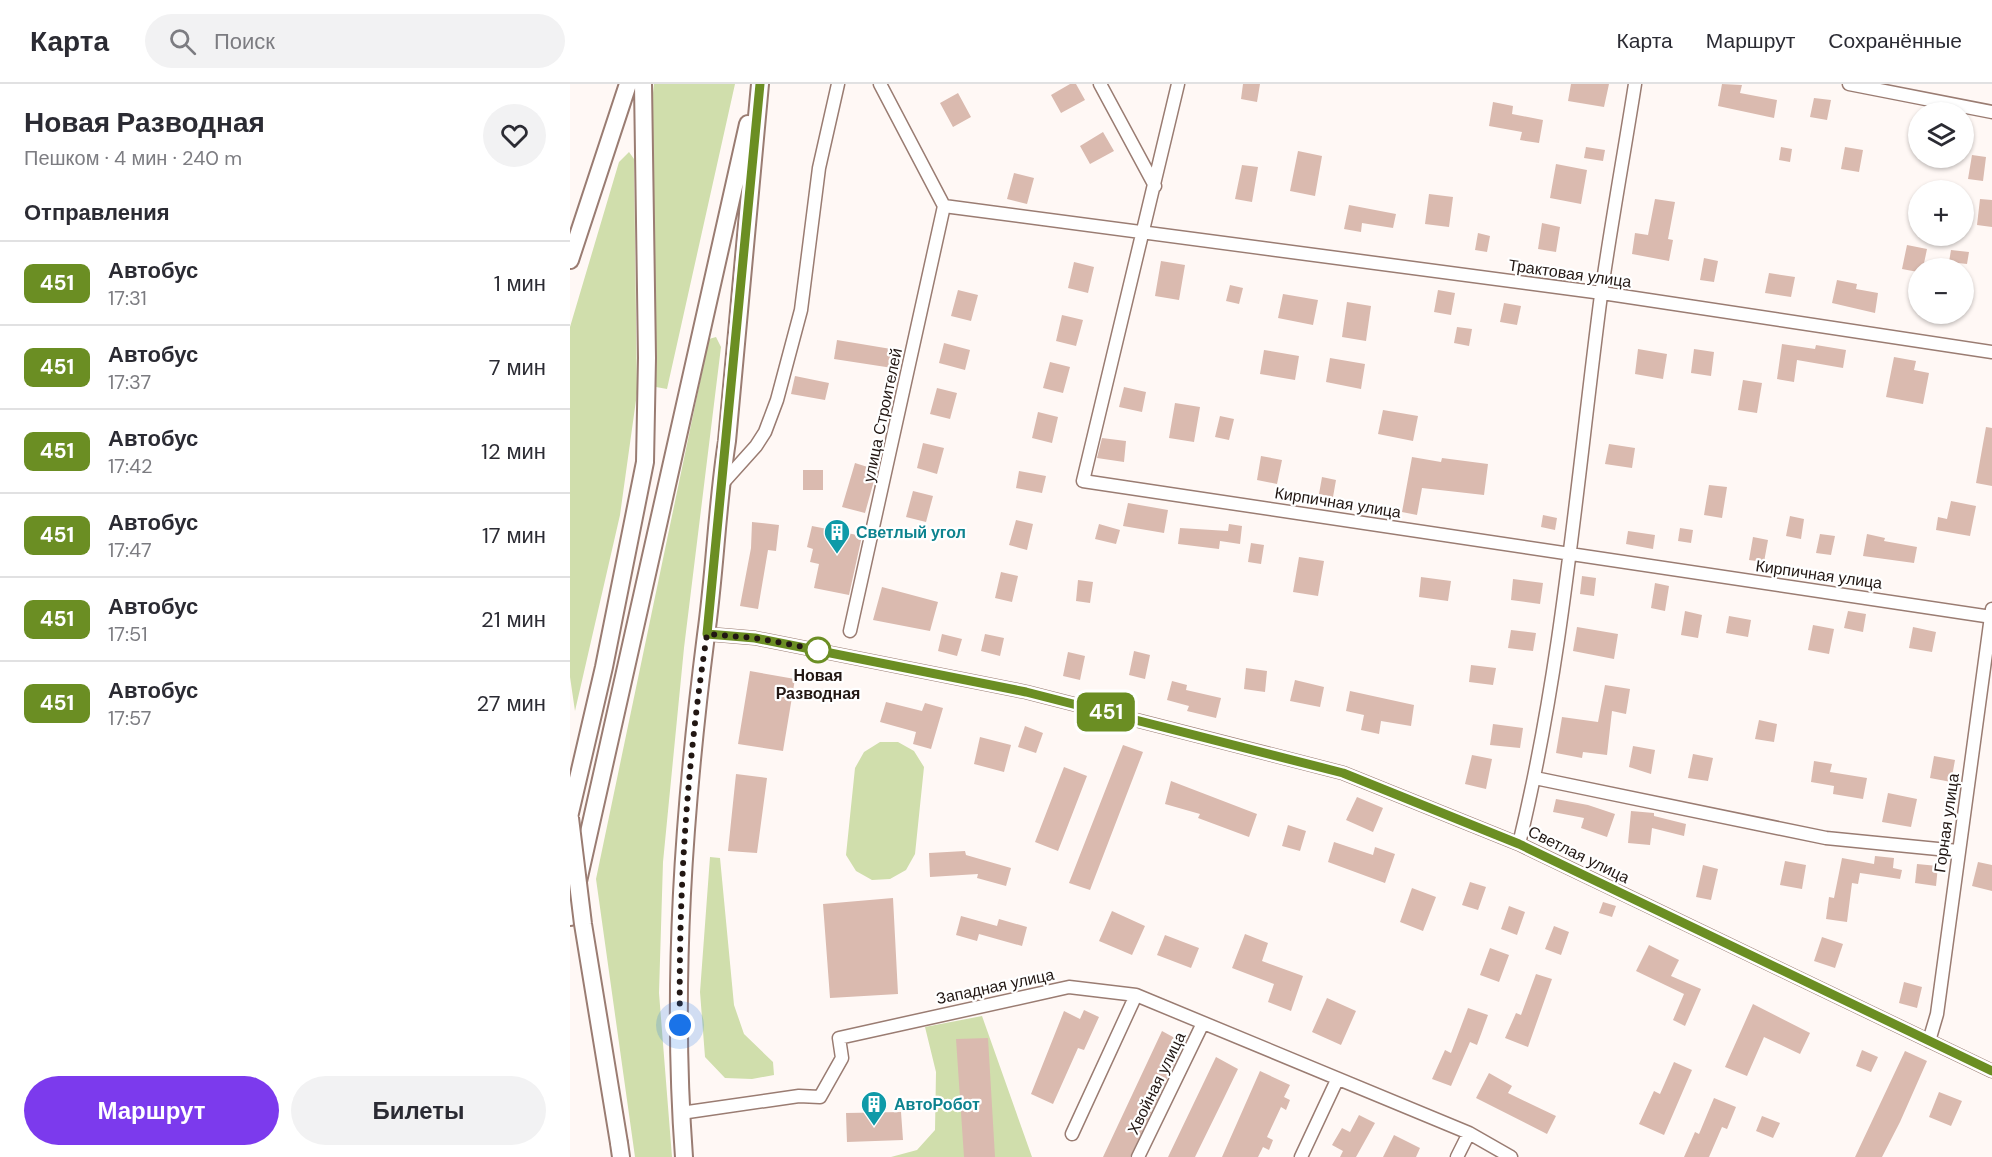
<!DOCTYPE html>
<html lang="ru">
<meta charset="utf-8">
<style>
:root{--surface:#fff;--page:#f2f2f3;--text:#2b2b33;--muted:#7c7c81;--line:#e1e1e2;--accent:#7c3aed}
body{margin:0;font-family:"DM Sans",sans-serif;background:var(--page);color:var(--text);height:100vh;display:flex;flex-direction:column;font-size:22px;white-space:nowrap}
*{box-sizing:border-box;margin:0}
p{font-size:20px;color:var(--muted)}
.icon{flex:none;width:33px;height:33px;fill:none;stroke:currentColor;stroke-width:2;stroke-linecap:round;stroke-linejoin:round}
.map{position:relative;flex:1;overflow:hidden}
.sheet{display:flex;flex-direction:column;background:var(--surface);width:570px}
.sheet>*{flex:none}
.badge{padding:0 12px;border-radius:9px;font-size:21px;line-height:39px}
.controls{position:absolute;left:1338px;top:18px;display:grid;gap:12px}
.controls a{display:grid;place-items:center;width:66px;height:66px;border-radius:50%;background:var(--surface);box-shadow:0 2px 4px #0004;font-size:30px}
.you{position:absolute;width:30px;height:30px;margin:-15px;border:4px solid #fff;border-radius:50%;background:#1a73e8;box-shadow:0 0 0 9px #1a73e833}
.map>.badge{position:absolute;translate:-50% -50%;box-shadow:0 0 0 3px #fff}
h2{padding:0 24px;font-size:22px;line-height:54px}
.round{display:grid;place-items:center;flex:none;width:63px;height:63px;border-radius:32px;background:var(--page)}
.head{display:flex;align-items:center;justify-content:space-between;height:102px;padding:0 24px}
h1{font-size:28px;font-weight:800;line-height:45px}
.button{display:flex;gap:12px;margin-top:auto;padding:12px 24px}
.button a{flex:1;height:69px;border-radius:36px;background:var(--accent);color:#fff;font-size:24px;font-weight:800;line-height:69px;text-align:center}
.button a+a{background:var(--page);color:var(--text)}
ul{padding:0;list-style:none}
li{display:flex;align-items:center;gap:18px;height:84px;padding:0 24px;border-top:2px solid var(--line)}
li div{flex:1}
li b{display:block;font-size:22px}
li em{font-style:normal}
li .badge{min-width:66px;font-weight:700;text-align:center}
header{display:flex;align-items:center;gap:36px;box-sizing:border-box;height:84px;padding:0 30px;background:var(--surface);border-bottom:2px solid var(--line)}
header strong{font-size:28px}
nav{display:flex;gap:33px;margin-inline-start:auto;font-size:21px}
.search{width:420px;height:54px;background:var(--page);display:flex;align-items:center;gap:15px;box-sizing:border-box;padding:0 21px;border-radius:33px;color:var(--muted);font-size:22px}
main{display:flex;flex:1;min-height:0}
.map>svg:first-child{display:block}
</style>
<header>
<strong>Карта</strong>
<div class="search"><svg class="icon" aria-label="search" viewBox="0 0 24 24"><circle cx="10" cy="10" r="6"/><path d="M15 15l6 6"/></svg>Поиск</div>
<nav><a>Карта</a><a>Маршрут</a><a>Сохранённые</a></nav>
</header>
<main>
<section class="sheet">
<div class="head"><div><h1>Новая Разводная</h1><p>Пешком · 4 мин · 240 m</p></div><a class="round"><svg class="icon" aria-label="heart" viewBox="0 0 24 24"><path d="M12 20l-8-8c-3-5 5-10 8-4 3-6 11-1 8 4z"/></svg></a></div>
<h2>Отправления</h2>
<ul>
<li><span class="badge" style="background:#6b8e23;color:#fff">451</span><div><b>Автобус</b><p>17:31</p></div><em>1 мин</em></li>
<li><span class="badge" style="background:#6b8e23;color:#fff">451</span><div><b>Автобус</b><p>17:37</p></div><em>7 мин</em></li>
<li><span class="badge" style="background:#6b8e23;color:#fff">451</span><div><b>Автобус</b><p>17:42</p></div><em>12 мин</em></li>
<li><span class="badge" style="background:#6b8e23;color:#fff">451</span><div><b>Автобус</b><p>17:47</p></div><em>17 мин</em></li>
<li><span class="badge" style="background:#6b8e23;color:#fff">451</span><div><b>Автобус</b><p>17:51</p></div><em>21 мин</em></li>
<li><span class="badge" style="background:#6b8e23;color:#fff">451</span><div><b>Автобус</b><p>17:57</p></div><em>27 мин</em></li>
</ul>
<div class="button"><a>Маршрут</a><a>Билеты</a></div>
</section>
<div class="map">
<svg width="1422" height="1073" viewBox="0 0 1422 1073">
<rect width="100%" height="100%" fill="#fff8f5"/>
<!-- green -->
<path fill="#d0deac" d="M 84,0 L 165,0 L 97,305 L 86,303 L 82,18 Z
M 59,68 L 64,75 L 67,309 L 50,431 L 5,627 L 0,593 L 0,243 L 49,78 Z
M 146,253 L 151,263 L 114,564 L 93,778 L 89,909 L 102,1073 L 65,1073 L 26,795 L 139,255 Z
M 310,658 L 328,658 L 344,667 L 354,683 L 345,770 L 336,786 L 320,795 L 302,796 L 286,787 L 276,771 L 285,684 L 294,668 Z
M 140,773 L 150,774 L 164,921 L 174,950 L 203,978 L 204,991 L 182,995 L 155,994 L 135,973 L 130,908 Z
M 412,932 L 462,1073 L 321,1073 L 347,1066 L 365,1046 L 366,988 L 355,943 Z"/>
<!-- building -->
<path fill="#dabaaf" d="M 500,0 L 506,0 L 515,16 L 491,29 L 481,11 Z
M 673,0 L 690,0 L 687,18 L 671,15 Z
M 1001,0 L 1039,0 L 1034,23 L 998,17 Z
M 1152,0 L 1172,1 L 1170,9 L 1207,16 L 1204,34 L 1148,22 Z
M 388,9 L 401,33 L 383,43 L 370,19 Z
M 1244,14 L 1261,16 L 1257,36 L 1240,33 Z
M 923,18 L 943,22 L 942,30 L 973,36 L 969,59 L 950,56 L 952,48 L 919,42 Z
M 533,48 L 544,67 L 520,80 L 510,62 Z
M 1016,63 L 1035,66 L 1033,77 L 1014,74 Z
M 1211,63 L 1222,65 L 1220,78 L 1209,76 Z
M 1275,63 L 1293,66 L 1289,88 L 1271,85 Z
M 728,67 L 752,72 L 745,112 L 720,107 Z
M 1402,71 L 1416,73 L 1413,97 L 1398,95 Z
M 986,80 L 1017,86 L 1011,120 L 980,114 Z
M 672,81 L 688,83 L 682,118 L 665,115 Z
M 444,89 L 464,94 L 457,120 L 437,115 Z
M 859,110 L 883,113 L 879,143 L 855,140 Z
M 1085,115 L 1105,118 L 1098,155 L 1103,156 L 1099,177 L 1062,170 L 1065,149 L 1078,151 Z
M 1410,115 L 1422,116 L 1422,143 L 1407,141 Z
M 779,121 L 826,130 L 823,144 L 792,139 L 791,148 L 774,145 Z
M 972,139 L 990,143 L 986,168 L 968,165 Z
M 908,149 L 920,152 L 917,168 L 905,166 Z
M 1337,161 L 1357,165 L 1353,184 L 1348,184 L 1348,188 L 1332,185 Z
M 1381,166 L 1399,168 L 1397,180 L 1379,178 Z
M 1134,174 L 1148,177 L 1144,198 L 1130,196 Z
M 591,177 L 615,181 L 609,216 L 585,212 Z
M 504,178 L 524,183 L 518,209 L 498,204 Z
M 1199,189 L 1225,193 L 1221,213 L 1195,209 Z
M 1267,196 L 1287,200 L 1286,205 L 1308,209 L 1305,229 L 1262,219 Z
M 660,201 L 673,204 L 669,220 L 656,217 Z
M 388,206 L 408,211 L 401,237 L 381,232 Z
M 868,206 L 885,209 L 881,231 L 864,228 Z
M 713,210 L 748,216 L 743,241 L 708,234 Z
M 777,218 L 801,222 L 796,257 L 772,253 Z
M 934,219 L 951,222 L 947,241 L 930,238 Z
M 492,231 L 513,236 L 506,262 L 486,257 Z
M 887,243 L 902,245 L 899,262 L 884,259 Z
M 267,256 L 333,267 L 329,285 L 264,275 Z
M 374,259 L 400,266 L 395,286 L 369,279 Z
M 1212,260 L 1245,265 L 1246,261 L 1276,266 L 1273,284 L 1227,276 L 1224,298 L 1207,295 Z
M 1068,265 L 1097,270 L 1093,295 L 1065,290 Z
M 1124,265 L 1144,268 L 1141,292 L 1121,289 Z
M 694,266 L 729,272 L 725,296 L 690,290 Z
M 1324,273 L 1346,277 L 1344,286 L 1359,289 L 1353,320 L 1316,313 Z
M 760,274 L 795,280 L 791,305 L 756,298 Z
M 480,278 L 500,283 L 493,309 L 473,304 Z
M 225,292 L 259,299 L 255,316 L 221,310 Z
M 1173,296 L 1192,299 L 1187,329 L 1168,326 Z
M 554,303 L 576,308 L 572,328 L 549,323 Z
M 367,304 L 387,309 L 380,335 L 360,330 Z
M 605,319 L 630,323 L 624,358 L 599,354 Z
M 813,326 L 848,332 L 843,357 L 808,350 Z
M 468,328 L 488,333 L 482,359 L 462,354 Z
M 650,332 L 664,335 L 659,356 L 645,353 Z
M 1416,343 L 1422,344 L 1422,402 L 1406,399 Z
M 532,354 L 556,357 L 554,378 L 527,374 Z
M 353,359 L 374,364 L 367,390 L 347,384 Z
M 1039,360 L 1065,364 L 1062,384 L 1035,380 Z
M 691,372 L 712,376 L 707,400 L 687,396 Z
M 842,373 L 871,378 L 872,374 L 918,380 L 914,411 L 852,404 L 847,431 L 832,428 Z
M 285,379 L 307,386 L 295,429 L 272,423 Z
M 233,386 L 253,386 L 253,406 L 233,406 Z
M 449,387 L 476,392 L 472,409 L 446,404 Z
M 752,393 L 766,396 L 763,413 L 749,410 Z
M 1139,401 L 1157,403 L 1152,434 L 1134,431 Z
M 343,407 L 363,412 L 356,438 L 336,433 Z
M 1381,417 L 1406,422 L 1400,452 L 1366,446 L 1368,433 L 1377,435 Z
M 558,419 L 598,426 L 594,449 L 553,442 Z
M 973,431 L 987,434 L 985,446 L 971,443 Z
M 1220,432 L 1234,435 L 1231,455 L 1216,452 Z
M 446,436 L 463,440 L 457,466 L 439,461 Z
M 182,438 L 209,441 L 206,467 L 198,466 L 188,525 L 170,522 L 181,464 Z
M 529,440 L 550,446 L 546,460 L 525,455 Z
M 659,440 L 672,442 L 670,460 L 650,457 L 649,465 L 608,460 L 610,444 L 658,447 Z
M 242,442 L 292,452 L 279,511 L 244,504 L 249,480 L 240,478 L 243,465 L 237,463 Z
M 1110,444 L 1123,446 L 1121,459 L 1108,457 Z
M 1058,447 L 1085,451 L 1083,465 L 1056,460 Z
M 1250,450 L 1265,452 L 1261,471 L 1246,469 Z
M 1297,450 L 1315,454 L 1314,457 L 1347,463 L 1344,479 L 1293,472 Z
M 1183,453 L 1198,456 L 1194,478 L 1179,476 Z
M 681,459 L 694,461 L 691,480 L 678,478 Z
M 729,473 L 754,477 L 748,512 L 723,508 Z
M 431,488 L 448,492 L 442,518 L 425,514 Z
M 1012,492 L 1026,494 L 1024,512 L 1010,510 Z
M 851,493 L 881,497 L 878,517 L 849,513 Z
M 943,495 L 973,499 L 970,520 L 941,516 Z
M 508,496 L 523,498 L 520,519 L 506,517 Z
M 1085,499 L 1099,502 L 1095,527 L 1081,524 Z
M 312,503 L 368,518 L 360,547 L 303,536 Z
M 1115,527 L 1132,531 L 1128,554 L 1111,551 Z
M 1278,527 L 1296,530 L 1293,548 L 1274,544 Z
M 1159,532 L 1181,536 L 1178,553 L 1156,549 Z
M 1243,541 L 1264,545 L 1259,570 L 1238,566 Z
M 1007,543 L 1048,550 L 1044,575 L 1003,567 Z
M 1343,543 L 1366,548 L 1362,568 L 1339,564 Z
M 941,546 L 966,549 L 963,567 L 938,564 Z
M 372,550 L 392,555 L 387,572 L 368,567 Z
M 415,550 L 434,554 L 430,572 L 411,567 Z
M 564,567 L 580,571 L 575,595 L 559,591 Z
M 498,568 L 515,572 L 510,596 L 493,592 Z
M 901,581 L 926,584 L 923,601 L 899,598 Z
M 676,584 L 697,587 L 695,608 L 674,605 Z
M 180,587 L 225,595 L 213,667 L 168,660 Z
M 725,596 L 754,603 L 750,623 L 720,617 Z
M 602,597 L 617,601 L 616,606 L 651,614 L 646,634 L 617,627 L 619,622 L 597,616 Z
M 1035,601 L 1060,605 L 1056,630 L 1042,627 L 1037,671 L 1013,668 L 1012,674 L 986,669 L 992,633 L 1028,638 Z
M 780,607 L 844,621 L 841,642 L 811,637 L 809,650 L 791,646 L 794,631 L 776,627 Z
M 316,618 L 352,627 L 355,619 L 373,624 L 361,665 L 343,660 L 346,648 L 310,638 Z
M 1189,636 L 1207,640 L 1204,658 L 1185,655 Z
M 923,640 L 953,644 L 950,664 L 920,661 Z
M 455,642 L 473,649 L 466,669 L 448,663 Z
M 410,653 L 441,661 L 434,688 L 404,680 Z
M 553,661 L 573,668 L 520,806 L 499,799 Z
M 1063,662 L 1085,666 L 1081,690 L 1059,683 Z
M 1123,670 L 1143,674 L 1138,697 L 1118,694 Z
M 902,671 L 922,675 L 916,705 L 895,700 Z
M 1364,672 L 1385,676 L 1381,698 L 1360,694 Z
M 1244,677 L 1262,680 L 1260,688 L 1297,694 L 1293,715 L 1263,710 L 1264,702 L 1241,698 Z
M 494,683 L 517,692 L 488,767 L 465,758 Z
M 166,690 L 197,694 L 187,769 L 158,767 Z
M 601,697 L 687,730 L 679,753 L 628,734 L 630,730 L 595,720 Z
M 1318,709 L 1347,715 L 1341,743 L 1312,738 Z
M 787,713 L 813,724 L 803,748 L 776,736 Z
M 986,715 L 1018,721 L 1045,730 L 1037,753 L 1011,744 L 1014,734 L 983,728 Z
M 1061,727 L 1084,729 L 1084,732 L 1116,740 L 1114,752 L 1082,744 L 1080,761 L 1058,759 Z
M 718,741 L 736,747 L 730,767 L 712,762 Z
M 764,758 L 803,771 L 805,763 L 825,770 L 815,799 L 758,778 Z
M 395,767 L 396,771 L 441,784 L 436,802 L 407,794 L 408,790 L 360,793 L 359,769 Z
M 1305,772 L 1324,774 L 1323,784 L 1332,786 L 1330,795 L 1290,789 L 1288,800 L 1282,799 L 1277,838 L 1256,835 L 1259,813 L 1264,814 L 1272,774 L 1304,780 Z
M 1215,777 L 1236,781 L 1232,805 L 1210,801 Z
M 1408,778 L 1422,781 L 1422,807 L 1402,802 Z
M 1347,780 L 1368,782 L 1366,802 L 1345,799 Z
M 1133,781 L 1148,785 L 1141,816 L 1126,813 Z
M 900,798 L 916,803 L 908,826 L 892,821 Z
M 842,804 L 866,813 L 853,847 L 830,838 Z
M 323,814 L 328,910 L 260,914 L 253,820 Z
M 1033,818 L 1046,822 L 1042,833 L 1029,829 Z
M 939,822 L 955,828 L 947,851 L 931,845 Z
M 542,827 L 575,842 L 562,871 L 529,857 Z
M 391,832 L 427,842 L 429,835 L 457,843 L 452,862 L 409,850 L 407,857 L 386,851 Z
M 984,842 L 999,848 L 991,871 L 975,865 Z
M 675,850 L 698,859 L 692,877 L 733,892 L 721,927 L 698,918 L 704,900 L 662,884 Z
M 595,851 L 629,864 L 621,884 L 587,871 Z
M 1252,853 L 1273,860 L 1265,884 L 1244,877 Z
M 1079,861 L 1109,876 L 1101,892 L 1131,905 L 1115,942 L 1103,936 L 1114,910 L 1066,887 Z
M 920,864 L 939,871 L 929,898 L 910,891 Z
M 966,890 L 982,895 L 958,963 L 935,954 L 946,929 L 951,931 Z
M 1334,898 L 1352,903 L 1347,924 L 1329,919 Z
M 757,914 L 786,927 L 771,961 L 742,948 Z
M 1183,920 L 1240,949 L 1230,970 L 1194,953 L 1177,992 L 1155,983 Z
M 898,924 L 918,931 L 907,961 L 900,958 L 881,1002 L 862,995 L 875,966 L 881,969 Z
M 514,926 L 529,933 L 514,966 L 508,964 L 483,1020 L 461,1010 L 494,927 L 510,935 Z
M 592,947 L 614,959 L 560,1073 L 533,1073 Z
M 418,954 L 425,1073 L 394,1073 L 386,955 Z
M 1292,966 L 1308,973 L 1301,988 L 1286,982 Z
M 1335,967 L 1357,977 L 1330,1038 L 1312,1073 L 1285,1073 Z
M 646,973 L 668,985 L 654,1014 L 625,1073 L 598,1073 Z
M 1104,978 L 1122,986 L 1094,1051 L 1069,1040 L 1084,1007 L 1090,1010 Z
M 690,987 L 720,1001 L 714,1013 L 720,1016 L 716,1026 L 711,1023 L 697,1053 L 703,1056 L 699,1066 L 693,1063 L 688,1073 L 652,1073 Z
M 919,989 L 942,1002 L 938,1009 L 986,1032 L 977,1050 L 906,1014 Z
M 1369,1008 L 1392,1017 L 1381,1042 L 1359,1033 Z
M 1144,1014 L 1166,1023 L 1157,1045 L 1152,1043 L 1139,1073 L 1114,1073 L 1125,1048 L 1129,1050 Z
M 331,1028 L 333,1056 L 277,1058 L 276,1029 Z
M 789,1031 L 805,1039 L 786,1073 L 770,1073 L 773,1067 L 762,1061 L 772,1044 L 780,1048 Z
M 1192,1032 L 1210,1039 L 1203,1054 L 1186,1047 Z
M 824,1051 L 850,1064 L 846,1073 L 813,1073 Z"/>
<g fill="none" stroke-linecap="round" stroke-linejoin="round">
<!-- street casing -->
<g stroke="#9a7c72" stroke-width="15">
<path id="street" d="M 310,0 L 374,122 L 1032,209 L 1422,268
M 530,0 L 585,102
M 608,0 L 513,397 L 1422,533
M 1279,0 L 1422,28
M 151,401 L 186,362 L 195,348 L 207,316 L 231,226 L 249,84 L 268,0
M 280,547 L 374,122
M 137,550 L 185,554 L 456,608 L 773,689 L 949,760 L 1422,987
M 965,694 L 1256,754 L 1388,767
M 949,760 C 993,580 1007,394 1031,211 C 1041,141 1054,70 1065,0
M 1359,957 L 1367,930 L 1422,525
M 111,1029 L 229,1012 L 250,1013 L 272,974 L 269,954 L 499,903 L 566,911 L 899,1049 L 941,1073
M 502,1050 L 566,911
M 568,1073 L 633,939
M 731,1073 L 767,996
M 887,1073 L 899,1049"/>
</g>
<!-- secondary casing -->
<g stroke="#9a7c72" stroke-width="20">
<path id="secondary" d="M 0,176 L 58,0
M 0,729 L 34,583 L 75,378 L 77,274 L 73,0
M 0,833 L 178,40
M 49,1059 L 51,1073
M 114,1073 C 101,899 114,724 136,551 C 145,487 147,421 157,357 L 190,0"/>
</g>
<!-- street -->
<use href="#street" stroke="#fff" stroke-width="12"/>
<!-- secondary -->
<use href="#secondary" stroke="#fff" stroke-width="16"/>
<!-- secondary-bridge casing -->
<g stroke="#9a7c72" stroke-width="20" stroke-linecap="butt">
<path id="secondary-bridge" d="M 0,734 L 13,840 L 49,1059"/>
</g>
<!-- secondary-bridge -->
<use href="#secondary-bridge" stroke="#fff" stroke-width="16"/>
</g>
<g fill="none" stroke-linecap="round" stroke-linejoin="round">
<!-- line casing -->
<g stroke="#fff" stroke-width="14">
<path id="line" d="M 190,0 L 137,550 L 185,554 L 456,608 L 773,689 L 949,760 L 1422,987"/>
</g>
<!-- line -->
<use href="#line" stroke="#6b8e23" stroke-width="9"/>
<!-- walk -->
<path stroke="#221713" stroke-width="6" stroke-dasharray="0 10.8" d="M 110,941 C 108,810 117,679 137,550 L 185,554 L 251,566 L 248,566"/>
</g>
<!-- icons -->
<defs>
<g id="building-pin" transform="scale(1.35)"><path d="M0 17L-7.5 6A9.5 9.5 0 1 1 7.5 6Z" fill="#0f9aa8" stroke="#fff"/><path d="M-4-6H4V6H1V3H-1V6H-4ZM-2.5-4.3h1.7v1.8h-1.7ZM.8-4.3h1.7v1.8H.8ZM-2.5-1h1.7V.8h-1.7ZM.8-1h1.7V.8H.8Z" fill="#fff"/></g>
</defs>
<g fill-rule="evenodd">
<use href="#building-pin" x="267" y="448"/>
<use href="#building-pin" x="304" y="1020"/>
</g>
<!-- markers -->
<circle fill="#fff" stroke="#6b8e23" stroke-width="3" cx="248" cy="566" r="12"/>
<g text-anchor="middle" stroke-width="4.5" stroke-linejoin="round" paint-order="stroke">
<!-- street labels -->
<g font-size="16" fill="#221713" stroke="#fff">
<text transform="translate(1000 189) rotate(8)" y="6">Трактовая улица</text>
<text transform="translate(312 331) rotate(-78)" y="6">улица Строителей</text>
<text transform="translate(768 418) rotate(9)" y="6">Кирпичная улица</text>
<text transform="translate(1249 490) rotate(8)" y="6">Кирпичная улица</text>
<text transform="translate(1376 739) rotate(-82)" y="6">Горная улица</text>
<text transform="translate(1009 770) rotate(26)" y="6">Светлая улица</text>
<text transform="translate(425 902) rotate(-12)" y="6">Западная улица</text>
<text transform="translate(586 999) rotate(-64)" y="6">Хвойная улица</text>
</g>
<!-- culture labels -->
<g font-size="16" font-weight="bold" fill="#0d838f" stroke="#fff" text-anchor="start">
<text x="286" y="454">Светлый угол</text>
<text x="324" y="1026">АвтоРобот</text>
</g>
<!-- stop labels -->
<g font-size="16" font-weight="bold" fill="#221713" stroke="#fff">
<text x="248" y="597">Новая<tspan x="248" dy="18">Разводная</tspan></text>
</g>
</g>
</svg>
<div class="controls">
<a><svg class="icon" aria-label="layers" viewBox="0 0 24 24"><path d="M12 4l9 5-9 5-9-5zM3 14l9 5 9-5"/></svg></a>
<a>+</a>
<a>−</a>
</div>
<div class="you" style="left:110px;top:941px"></div>
<b class="badge" style="left:536px;top:628px;background:#6b8e23;color:#fff">451</b>
</div>
</main>
